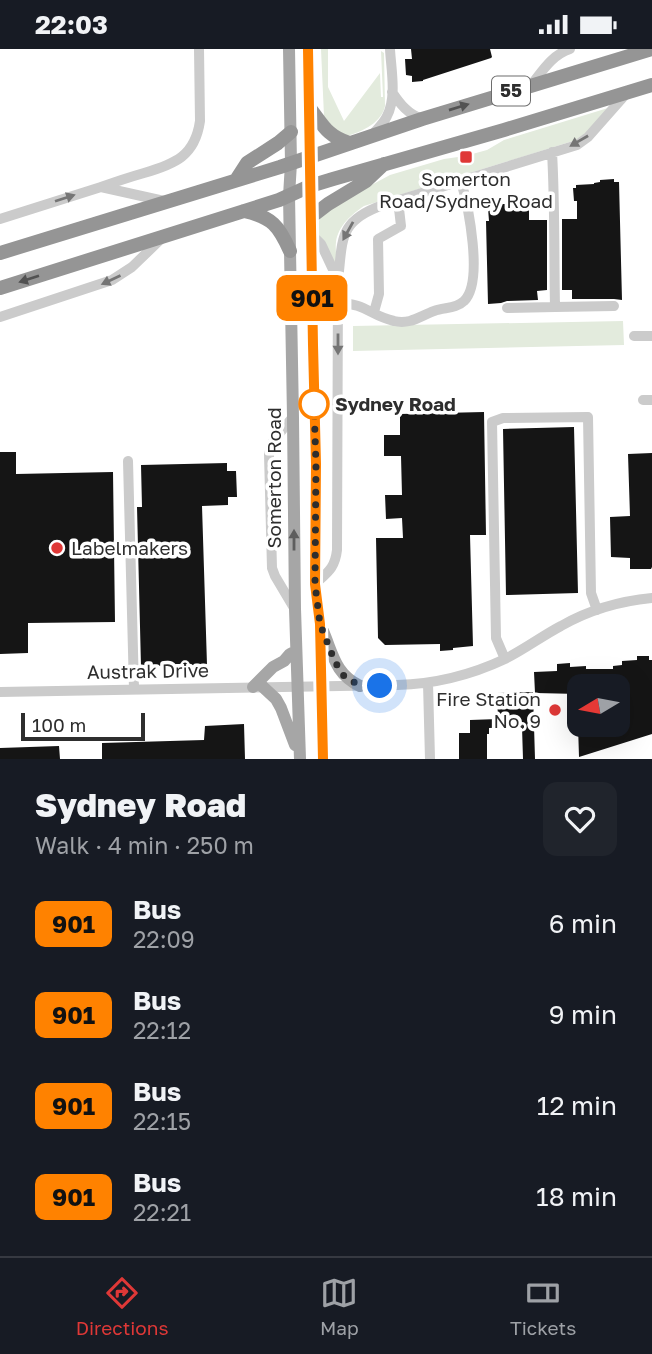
<!DOCTYPE html>
<meta charset="utf-8">
<style>
:root{--surface:#171b24;--page:#20242c;--text:#f1f3f6;--muted:#9ea1a6;--line:#363941;--accent:#df3837}
body{margin:0;font-family:"Golos Text",sans-serif;background:var(--page);color:var(--text);height:100vh;display:flex;flex-direction:column;font-size:26px;white-space:nowrap}
*{box-sizing:border-box;margin:0}
p{font-size:23px;color:var(--muted)}
.icon{flex:none;width:38px;height:38px;fill:none;stroke:currentColor;stroke-width:2;stroke-linecap:round;stroke-linejoin:round}
.map{position:relative;height:710px;overflow:hidden}
.sheet{display:flex;flex-direction:column;background:var(--surface);flex:1}
.sheet>*{flex:none}
.badge{padding:0 14px;border-radius:10px;font-size:24px;line-height:46px}
.needle{width:46px;rotate:260deg}
.fabs{position:absolute;left:567px;top:625px;display:grid;gap:14px}
.fabs a{display:grid;place-items:center;width:63px;height:63px;border-radius:14px;background:var(--surface);box-shadow:0 7px 28px #0002;font-size:35px}
.scale{position:absolute;left:21px;bottom:18px;width:124px;box-sizing:border-box;padding-left:7px;border:4px solid #2e2e2e;border-top:0;font-size:19px;line-height:24px;white-space:nowrap;color:#2e2e2e;-webkit-text-stroke:5px #fff;paint-order:stroke}
.you{position:absolute;width:35px;height:35px;margin:-18px;border:5px solid #fff;border-radius:50%;background:#1a73e8;box-shadow:0 0 0 10px #1a73e833}
.map>.badge{position:absolute;translate:-50% -50%;box-shadow:0 0 0 4px #fff}
.round{display:grid;place-items:center;flex:none;width:74px;height:74px;border-radius:14px;background:var(--page)}
.headline{display:flex;align-items:center;justify-content:space-between;height:119px;padding:0 35px}
h1{font-size:33px;font-weight:800;line-height:52px}
ul{padding:0;list-style:none}
li{display:flex;align-items:center;gap:21px;height:91px;padding:0 35px}
li div{flex:1}
li b{display:block;font-size:26px}
li em{font-style:normal}
li .badge{min-width:77px;font-weight:700;text-align:center}
.status{display:flex;justify-content:space-between;align-items:center;height:49px;padding:0 35px;background:var(--surface);direction:ltr}
.status svg{height:19px;fill:currentColor}
.tabs{display:flex;justify-content:space-around;align-items:center;height:98px;border-top:2px solid var(--line);background:var(--surface);font-size:19px;color:var(--muted)}
.tabs a{display:grid;justify-items:center;gap:4px}
.tabs .active{color:var(--accent)}
.map>svg:first-child{display:block}
</style>
<div class="status"><b>22:03</b><svg viewBox="0 0 49 12"><path d="M0 12V9h3v3zM5 12V6h3v6zM10 12V3h3v9zM15 12V0h3v12zM26 1h20v11H26zM47 4h2v5h-2z"/></svg></div>
<div class="map">
<svg width="652" height="710" viewBox="0 0 652 710">
<rect width="100%" height="100%" fill="#fff"/>
<!-- green -->
<path fill="#e3ebdd" d="M 321,0 L 328,0 L 328,38 L 344,72 L 380,24 L 379,0 L 381,48 L 383,48 L 381,2 L 384,4 L 385,57 C 381,76 358,84 341,89 L 324,67 Z
M 608,59 L 585,86 L 576,91 L 364,157 C 352,165 338,177 336,193 C 335,201 337,209 337,217 L 319,186 L 317,178 L 320,169 L 325,161 L 390,126 L 444,110 L 465,107 L 487,101 L 504,91 Z
M 623,272 L 624,296 L 353,302 L 353,277 Z"/>
<!-- building -->
<path fill="#151515" d="M 411,0 L 490,0 L 492,8 L 491,9 L 423,31 L 423,32 L 412,33 L 412,27 L 406,26 L 405,10 L 412,10 Z
M 614,130 L 614,133 L 619,133 L 622,251 L 614,250 L 572,250 L 572,241 L 562,241 L 562,170 L 577,170 L 577,152 L 574,152 L 573,139 L 576,139 L 576,136 L 594,135 L 594,134 L 600,133 L 600,131 Z
M 491,155 L 505,155 L 505,158 L 526,158 L 526,161 L 529,161 L 529,171 L 547,171 L 547,241 L 537,242 L 538,251 L 507,252 L 501,254 L 488,255 L 486,172 L 489,172 L 488,159 L 491,158 Z
M 484,363 L 486,486 L 470,486 L 473,597 L 453,599 L 453,601 L 440,602 L 440,595 L 385,596 L 378,589 L 376,489 L 403,489 L 402,469 L 386,470 L 385,446 L 402,446 L 401,407 L 384,407 L 384,386 L 400,386 L 400,365 Z
M 574,378 L 578,544 L 506,546 L 503,380 Z
M 0,403 L 16,403 L 16,425 L 113,423 L 115,573 L 28,574 L 28,604 L 0,605 Z
M 652,404 L 652,518 L 651,520 L 630,520 L 630,509 L 611,508 L 610,468 L 630,467 L 628,405 Z
M 227,414 L 227,422 L 236,422 L 237,448 L 228,448 L 228,456 L 202,457 L 207,616 L 141,617 L 137,458 L 142,458 L 141,416 Z
M 637,607 L 649,607 L 649,611 L 652,611 L 652,685 L 579,708 L 578,676 L 618,676 L 618,637 L 579,637 L 579,645 L 535,644 L 534,623 L 557,622 L 557,615 L 570,614 L 570,618 L 586,617 L 586,620 L 613,620 L 613,617 L 622,616 L 622,612 L 637,611 Z
M 533,643 L 535,710 L 523,710 L 522,678 L 489,679 L 489,685 L 487,685 L 487,710 L 459,710 L 459,684 L 470,684 L 470,671 L 498,670 L 497,644 Z
M 244,675 L 245,710 L 102,710 L 102,694 L 204,691 L 205,677 Z
M 59,697 L 60,710 L 0,710 L 0,699 Z"/>
<g fill="none" stroke-linecap="round" stroke-linejoin="round">
<!-- minor -->
<path stroke="#cbcbcb" stroke-width="10" d="M 532,35 C 543,21 552,6 570,0
M 392,43 C 400,55 408,65 422,70
M 373,85 C 378,79 384,74 387,67 C 397,48 391,20 390,0
M 101,138 C 115,133 130,128 144,124 C 175,115 195,107 200,72 L 199,0
M 0,170 L 101,138 L 164,152
M 311,185 L 321,195 L 338,231 L 337,501 C 335,519 328,523 315,535
M 338,231 C 343,190 338,172 383,156 L 577,96 L 588,88 L 626,45
M 338,254 C 365,254 371,267 394,272 C 410,276 420,267 434,262 C 444,258 456,260 464,252 C 484,233 468,156 461,132
M 555,258 L 614,257
M 507,259 L 555,258 C 554,206 555,155 552,103
M 374,263 L 379,245 L 378,190 L 401,177 L 398,151
M 0,268 L 112,231 L 132,218 L 161,190
M 634,287 L 652,287
M 643,351 L 652,351
M 293,368 L 273,392 L 269,405 L 272,519 L 275,527 L 294,559
M 128,412 L 134,640
M 505,610 L 496,589 L 492,373 L 503,369 L 588,368 L 591,544 L 597,561
M 428,634 L 430,710
M 0,643 L 397,636 C 435,635 471,626 505,610 C 525,600 542,587 561,577 C 589,561 620,552 652,549"/>
<!-- major -->
<path stroke="#a6a6a6" stroke-width="12" d="M 289,0 L 291,114 L 289,147 L 293,368 L 295,560 L 300,710
M 308,0 L 313,296 L 316,415 L 315,535 L 320,575 L 323,710
M 323,582 C 333,605 335,625 360,637
M 262,637 L 276,650 L 281,659 L 295,696
M 253,638 L 273,618 L 284,612 L 290,605 L 296,602"/>
<!-- highway -->
<path stroke="#959595" stroke-width="14" d="M 309,58 C 323,76 327,87 349,94
M 236,131 L 247,114 L 278,94 L 291,83
M 244,162 C 272,168 279,177 290,202
M 311,168 L 328,155 L 366,132 L 384,115
M 0,204 L 280,118 L 422,70 L 652,0
M 0,239 L 279,151 L 310,137 L 333,130 L 504,81 L 652,36"/>
</g>
<!-- one-way arrows -->
<defs><path id="oneway-solid" d="M-6-.8H1V-3.2L6.5 0L1 3.2V.8H-6Z" transform="scale(1.75)"/></defs>
<g fill="#525252">
<use href="#oneway-solid" transform="translate(459 58) rotate(-17)"/>
<use href="#oneway-solid" transform="translate(29 230) rotate(162)"/>
</g>
<g fill="#757575">
<use href="#oneway-solid" transform="translate(579 92) rotate(150)"/>
<use href="#oneway-solid" transform="translate(65 149) rotate(-18)"/>
<use href="#oneway-solid" transform="translate(348 182) rotate(119)"/>
<use href="#oneway-solid" transform="translate(111 231) rotate(155)"/>
<use href="#oneway-solid" transform="translate(338 295) rotate(90)"/>
</g>
<use fill="#5e5e5e" href="#oneway-solid" transform="translate(294 491) rotate(-90)"/>
<g fill="none" stroke-linecap="round" stroke-linejoin="round">
<!-- line casing -->
<g stroke="#fff" stroke-width="16">
<path id="line" d="M 308,0 L 313,296 L 316,415 L 315,535 L 320,575 L 323,710"/>
</g>
<!-- line -->
<use href="#line" stroke="#ff8200" stroke-width="10"/>
<!-- walk -->
<path stroke="#2e2e2e" stroke-width="7" stroke-dasharray="0 12.6" d="M 314,355 L 316,415 L 315,535 L 320,575 L 335,613 L 344,627 L 360,637 L 380,637"/>
</g>
<!-- markers -->
<g fill="#df3837" stroke="#fff" stroke-width="2.5">
<rect x="459" y="101" width="14" height="14" rx="3.5"/>
<circle cx="57" cy="499" r="7"/>
<circle cx="555" cy="661" r="7"/>
</g>
<circle fill="#fff" stroke="#ff8200" stroke-width="3.5" cx="314" cy="355" r="14"/>
<g text-anchor="middle" stroke-width="7" stroke-linejoin="round" paint-order="stroke">
<!-- shield labels -->
<rect fill="#fff" stroke="#6d6d6d" stroke-width="2" x="492" y="27.5" width="38" height="29" rx="5"/>
<g font-size="18" font-weight="bold" fill="#2e2e2e">
<text x="511" y="48">55</text>
</g>
<!-- poi labels -->
<g font-size="19" fill="#2e2e2e" stroke="#fff">
<text x="466" y="137">Somerton<tspan x="466" dy="22">Road/Sydney Road</tspan></text>
<text x="71" y="506" text-anchor="start">Labelmakers</text>
<text x="541" y="657" text-anchor="end">Fire Station<tspan x="541" dy="22">No. 9</tspan></text>
</g>
<!-- stop labels -->
<g font-size="19" font-weight="bold" fill="#2e2e2e" stroke="#fff" text-anchor="start">
<text x="335" y="362">Sydney Road</text>
</g>
<!-- street labels -->
<g font-size="19" fill="#2e2e2e" stroke="#fff">
<text transform="translate(274 429) rotate(-90)" y="7">Somerton Road</text>
<text transform="translate(148 622) rotate(-1)" y="7">Austrak Drive</text>
</g>
</g>
</svg>
<div class="fabs">
<a><svg class="needle" viewBox="-14 -14 28 28"><path d="M0-13l5 13h-10z" fill="#e53935"/><path d="M0 13l5-13h-10z" fill="#9ea1a6"/></svg></a>
</div>
<div class="scale">100 m</div>
<div class="you" style="left:380px;top:637px"></div>
<b class="badge" style="left:312px;top:249px;background:#ff8200;color:#111">901</b>
</div>
<section class="sheet">
<div class="headline"><div><h1>Sydney Road</h1><p>Walk · 4 min · 250 m</p></div><a class="round"><svg class="icon" aria-label="heart" viewBox="0 0 24 24"><path d="M12 20l-8-8c-3-5 5-10 8-4 3-6 11-1 8 4z"/></svg></a></div>
<ul>
<li><span class="badge" style="background:#ff8200;color:#111">901</span><div><b>Bus</b><p>22:09</p></div><em>6 min</em></li>
<li><span class="badge" style="background:#ff8200;color:#111">901</span><div><b>Bus</b><p>22:12</p></div><em>9 min</em></li>
<li><span class="badge" style="background:#ff8200;color:#111">901</span><div><b>Bus</b><p>22:15</p></div><em>12 min</em></li>
<li><span class="badge" style="background:#ff8200;color:#111">901</span><div><b>Bus</b><p>22:21</p></div><em>18 min</em></li>
</ul>
</section>
<nav class="tabs">
<a class="active"><svg class="icon" aria-label="directions" viewBox="0 0 24 24"><path d="M12 3l9 9-9 9-9-9zM9 14v-3h6M13 9l2 2-2 2"/></svg>Directions</a>
<a><svg class="icon" aria-label="map" viewBox="0 0 24 24"><path d="M3 6l6-2 6 2 6-2v14l-6 2-6-2-6 2zM9 4v14M15 6v14"/></svg>Map</a>
<a><svg class="icon" aria-label="tickets" viewBox="0 0 24 24"><path d="M3 7h18v10H3zM15 7v10"/></svg>Tickets</a>
</nav>
